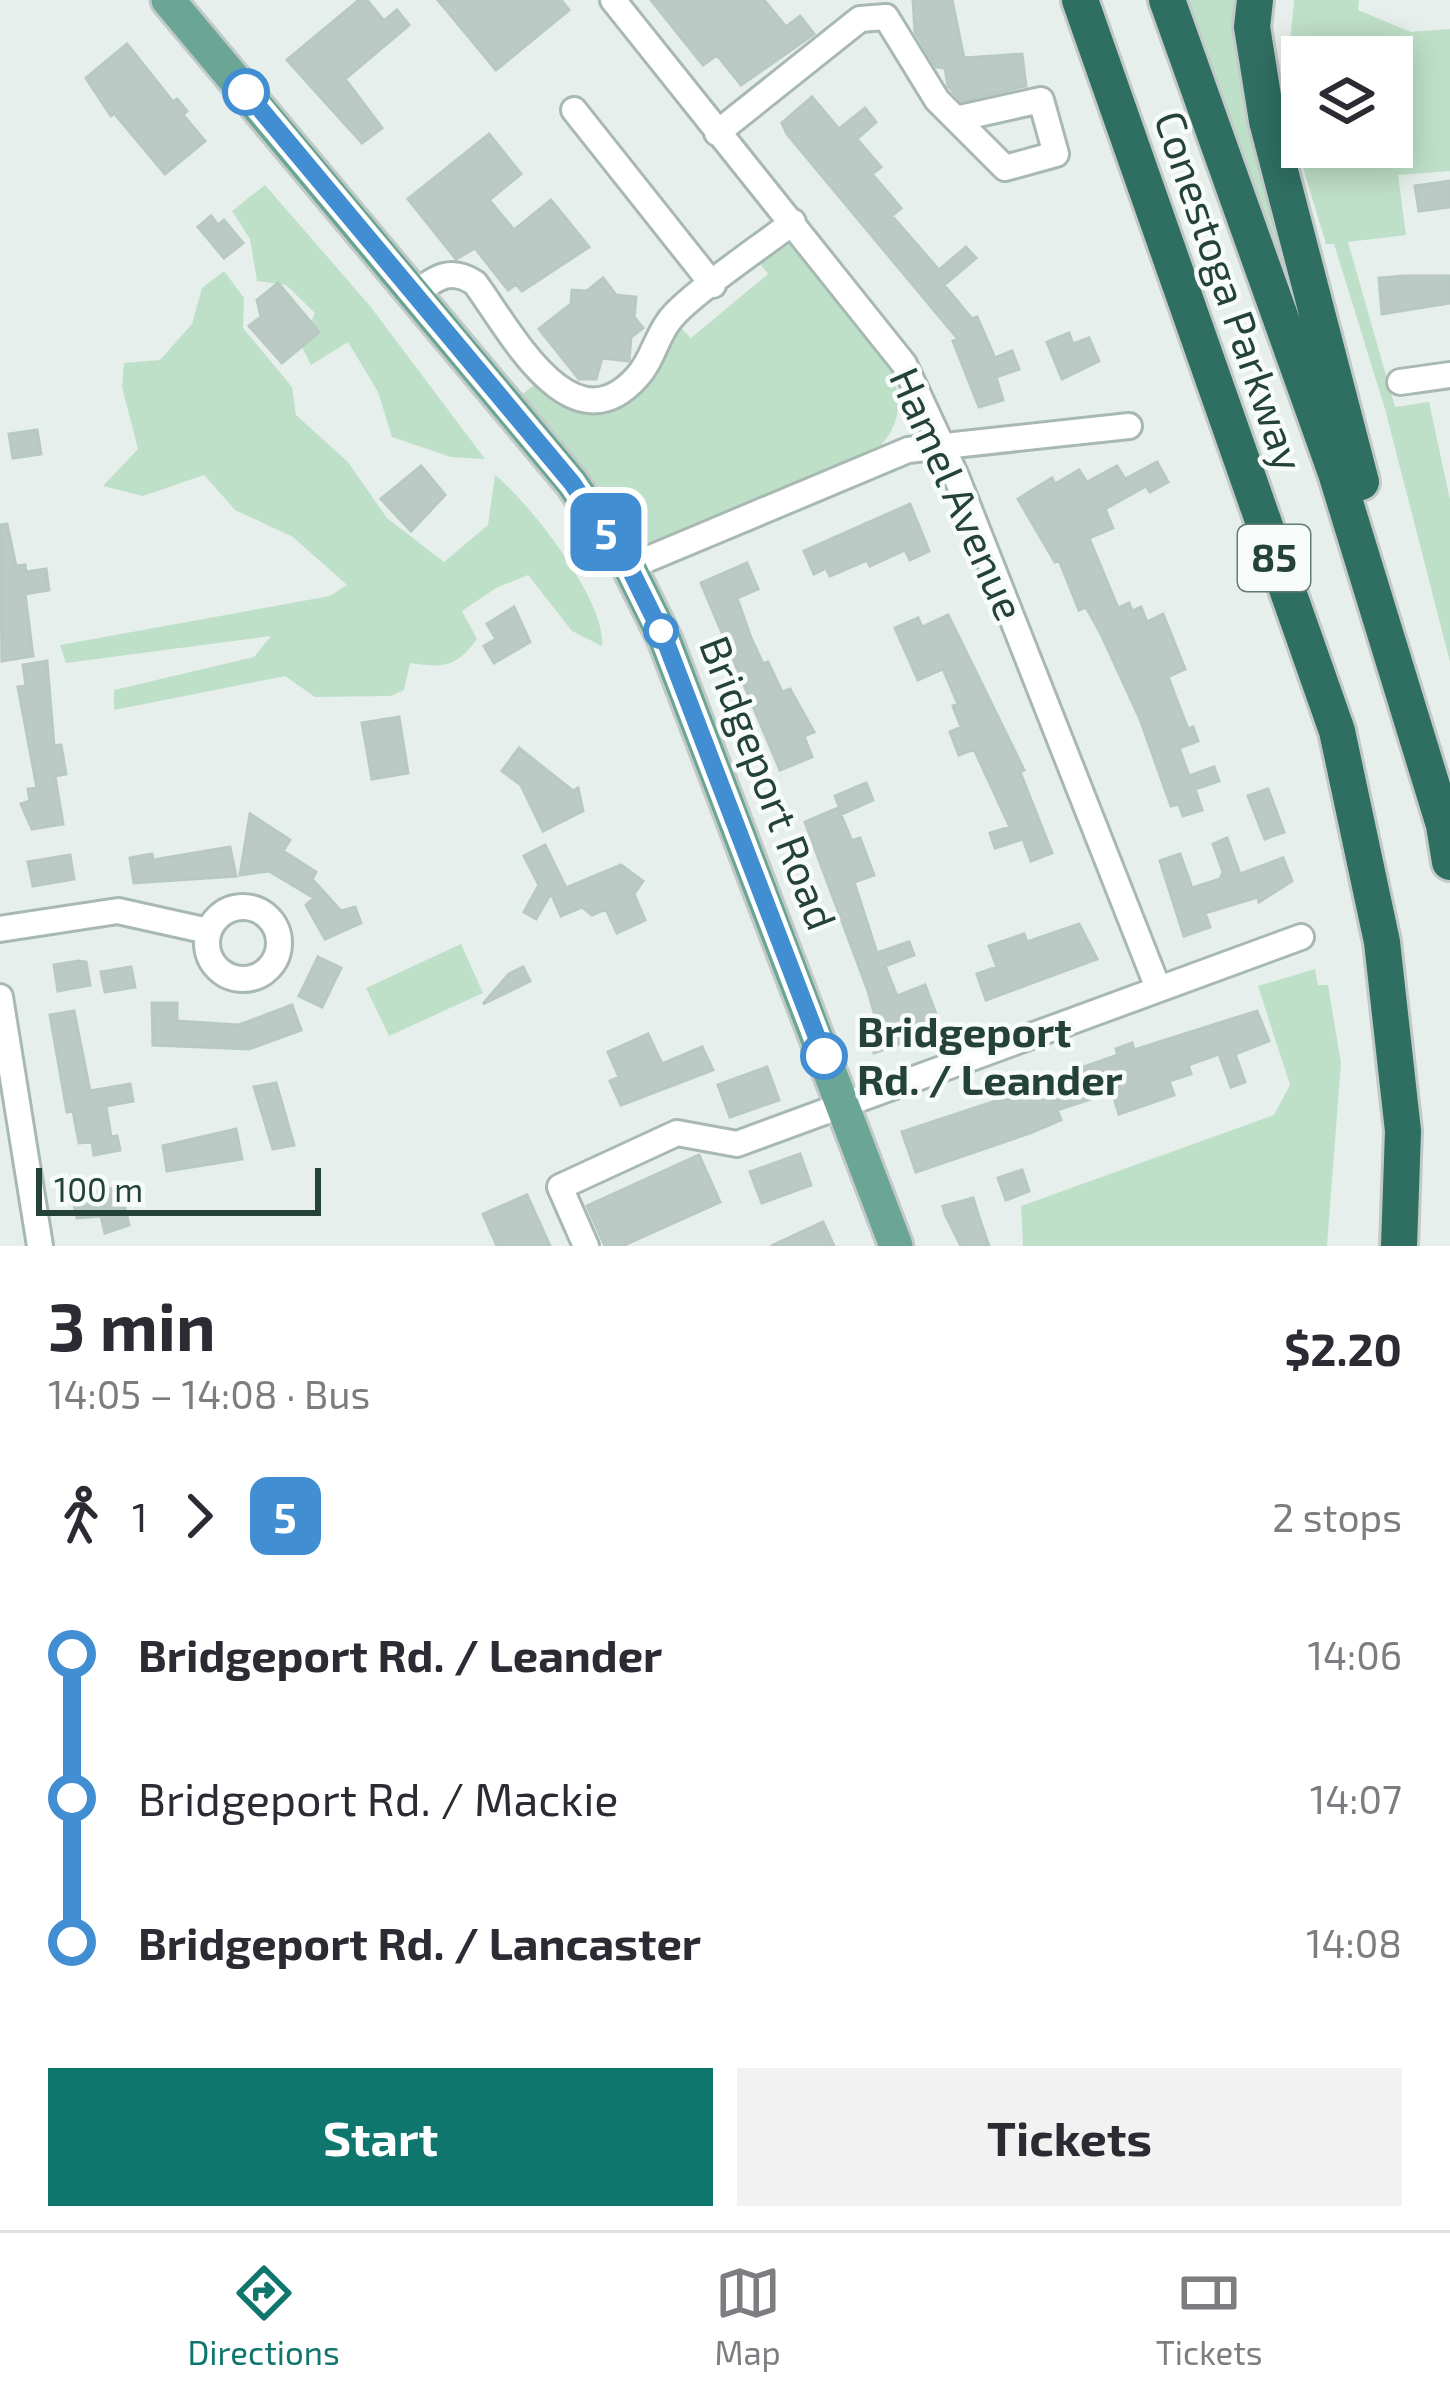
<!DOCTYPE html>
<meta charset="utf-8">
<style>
:root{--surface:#fff;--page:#f2f2f3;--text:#2b2b33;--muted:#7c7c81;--line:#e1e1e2;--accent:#0f766e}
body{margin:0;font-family:"Exo 2",sans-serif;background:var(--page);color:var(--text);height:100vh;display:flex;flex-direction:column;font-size:45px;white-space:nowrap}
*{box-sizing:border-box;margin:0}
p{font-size:39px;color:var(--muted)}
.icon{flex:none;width:66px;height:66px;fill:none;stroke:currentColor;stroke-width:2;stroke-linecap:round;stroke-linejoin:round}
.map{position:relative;height:1246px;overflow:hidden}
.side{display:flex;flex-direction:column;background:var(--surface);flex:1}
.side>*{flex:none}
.badge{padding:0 24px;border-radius:18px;font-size:42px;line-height:78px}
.tools{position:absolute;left:1281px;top:36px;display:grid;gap:24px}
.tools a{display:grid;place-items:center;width:132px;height:132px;border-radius:0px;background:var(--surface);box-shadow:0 6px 30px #0003;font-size:60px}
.scale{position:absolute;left:36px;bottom:30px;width:285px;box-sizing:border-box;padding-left:12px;border:6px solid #24423a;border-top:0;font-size:33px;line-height:42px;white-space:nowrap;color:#24423a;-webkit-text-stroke:9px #f7fbf9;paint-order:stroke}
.map>.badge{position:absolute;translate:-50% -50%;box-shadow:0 0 0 6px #fff}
.legs{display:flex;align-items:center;gap:18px;height:132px;padding:0 48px;font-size:39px}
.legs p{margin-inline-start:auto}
.headline{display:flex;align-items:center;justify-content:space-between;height:204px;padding:0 48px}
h1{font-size:66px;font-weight:700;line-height:90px}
.cta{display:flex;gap:24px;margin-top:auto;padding:24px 48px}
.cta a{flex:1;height:138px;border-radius:0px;background:var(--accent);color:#fff;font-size:48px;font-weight:700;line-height:138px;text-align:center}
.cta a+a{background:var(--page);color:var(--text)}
ul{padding:0 48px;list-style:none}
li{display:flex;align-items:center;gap:42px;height:144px;font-size:45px}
li i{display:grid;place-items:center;width:18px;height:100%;margin:0 15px;background:currentColor}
li i::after{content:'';width:30px;height:30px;margin:-15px;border:9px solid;border-radius:50%;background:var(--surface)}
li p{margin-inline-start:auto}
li:first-child i{background:linear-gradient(#0000 50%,currentColor 0)}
li:last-child i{background:linear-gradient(currentColor 50%,#0000 0)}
.tab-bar{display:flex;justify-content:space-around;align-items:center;height:168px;border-top:3px solid var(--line);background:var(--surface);font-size:33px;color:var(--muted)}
.tab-bar a{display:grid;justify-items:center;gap:6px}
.tab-bar .on{color:var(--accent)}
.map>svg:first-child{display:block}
</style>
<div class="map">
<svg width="1450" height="1246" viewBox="0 0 1450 1246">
<rect width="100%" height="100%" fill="#e6efeb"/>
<!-- green -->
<path fill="#bfe0c8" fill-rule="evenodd" d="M 1181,0 L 1237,0 L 1311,335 L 1301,341 Z
M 1294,0 L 1359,0 L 1358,10 L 1411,32 L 1450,29 L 1450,171 L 1398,175 L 1406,235 L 1348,242 L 1395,407 L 1429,402 L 1450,500 L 1450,662 L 1385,409 L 1334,244 L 1326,244 L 1298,151 L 1289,55 ZM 1302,57 L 1392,57 L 1392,147 L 1302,147 Z
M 265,185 L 370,306 L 485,459 L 451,457 L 392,437 L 378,392 L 348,342 L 311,365 L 301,345 L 315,313 L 286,285 L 257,281 L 250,239 L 232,211 Z
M 789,242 L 797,246 C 836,295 939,383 881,445 L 661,544 L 635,544 L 521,395 L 537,383 C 594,449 653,384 680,327 L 691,338 L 768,274 L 758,261 Z
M 224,271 L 244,298 L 243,328 L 292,387 L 296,415 L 348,462 L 387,518 L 444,562 L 488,525 L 495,475 C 530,503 607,602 602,646 L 572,631 L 528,575 L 496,588 L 462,611 L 477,639 C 456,668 443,668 410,663 L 404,690 L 391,696 L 315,697 L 285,676 L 114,710 L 114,690 L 254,657 L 271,636 L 66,663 L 60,645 L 330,596 L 347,585 L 293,537 L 235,510 L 204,475 L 143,496 L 103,486 L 138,449 L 122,387 L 124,363 L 160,360 L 192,324 L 202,288 Z
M 461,944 L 483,993 L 389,1036 L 366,988 Z
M 1315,969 L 1318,985 L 1328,985 L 1341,1063 L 1327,1246 L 1023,1246 L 1021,1206 L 1274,1115 L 1290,1085 L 1258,986 Z"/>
<!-- building -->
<path fill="#bbcac4" stroke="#b8c9c2" stroke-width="3" d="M 359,0 L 367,0 L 384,21 L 397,10 L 409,25 L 345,79 L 382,128 L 362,143 L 287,60 Z
M 438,0 L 561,0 L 569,10 L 496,70 Z
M 651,0 L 764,0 L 786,27 L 800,16 L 814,34 L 741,85 L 717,55 L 703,65 Z
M 913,0 L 952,0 L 964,58 L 1022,54 L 1026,86 L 961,101 L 948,86 L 945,68 L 936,67 L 915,32 Z
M 127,44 L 173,102 L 177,99 L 187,111 L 183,115 L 205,141 L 165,174 L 114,113 L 111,116 L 86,78 Z
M 812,97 L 839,129 L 865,108 L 876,122 L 857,139 L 881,167 L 872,174 L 901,208 L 892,216 L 939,270 L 966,247 L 976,258 L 944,285 L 972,319 L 977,317 L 995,358 L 1012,351 L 1019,369 L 996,377 L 1003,400 L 979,407 L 953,341 L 958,339 L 787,134 L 782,123 Z
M 489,134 L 521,174 L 489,200 L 514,230 L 551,200 L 589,247 L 522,291 L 516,284 L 508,290 L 475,248 L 456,259 L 408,199 Z
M 1450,181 L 1450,207 L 1419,211 L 1415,186 Z
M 211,216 L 218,225 L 224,220 L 243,243 L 224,258 L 198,227 Z
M 1403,276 L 1450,276 L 1450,303 L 1382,314 L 1379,278 Z
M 603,278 L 616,295 L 636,297 L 634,317 L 643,328 L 631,337 L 629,361 L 602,358 L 596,379 L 579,379 L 539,329 L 571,304 L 572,290 L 587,291 Z
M 278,283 L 319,332 L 282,363 L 249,326 L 261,317 L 257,300 Z
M 1069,333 L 1073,344 L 1089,338 L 1099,361 L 1062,379 L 1047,342 Z
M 37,430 L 41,454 L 13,458 L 9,434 Z
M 1157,462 L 1168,482 L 1150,492 L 1146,486 L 1105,509 L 1113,528 L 1089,538 L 1118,608 L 1129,603 L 1132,611 L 1141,607 L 1147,622 L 1163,614 L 1185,669 L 1168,677 L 1188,729 L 1193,727 L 1198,741 L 1179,748 L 1189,776 L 1214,767 L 1219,781 L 1195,789 L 1202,810 L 1183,816 L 1179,804 L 1171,806 L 1140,719 L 1101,634 L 1086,607 L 1079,610 L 1059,560 L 1055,562 L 1018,499 L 1052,478 L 1055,484 L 1079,470 L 1087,482 L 1117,466 L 1125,479 Z
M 421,466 L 445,495 L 411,531 L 381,499 Z
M 910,504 L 929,551 L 910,560 L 905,550 L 870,566 L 867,560 L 830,576 L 826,568 L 814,574 L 804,551 Z
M 7,524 L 16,566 L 25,565 L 26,572 L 46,569 L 49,590 L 25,594 L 33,656 L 2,661 L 0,525 Z
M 747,563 L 758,589 L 737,598 L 751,638 L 763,664 L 768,662 L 782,692 L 790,689 L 814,732 L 804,736 L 812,757 L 780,770 L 701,583 Z
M 514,607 L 530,642 L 494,663 L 484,646 L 496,639 L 487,624 Z
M 948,615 L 1024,770 L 1020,772 L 1052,853 L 1031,861 L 1023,839 L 995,848 L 990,833 L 1010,827 L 974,749 L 959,755 L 950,732 L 961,727 L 953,706 L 958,704 L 943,669 L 918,680 L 895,628 L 918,618 L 922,627 Z
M 47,661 L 54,746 L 61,745 L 66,774 L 55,776 L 63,824 L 32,829 L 21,804 L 30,801 L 28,789 L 37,788 L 18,687 L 26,686 L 23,665 Z
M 399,717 L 408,773 L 372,779 L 362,723 Z
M 519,748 L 573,791 L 578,788 L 583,811 L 543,831 L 521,785 L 502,771 Z
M 866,783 L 873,800 L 842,814 L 835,796 Z
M 1268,789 L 1284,832 L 1265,839 L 1248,796 Z
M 838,808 L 852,841 L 860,838 L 874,875 L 854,882 L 877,953 L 909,942 L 914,955 L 885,966 L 897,996 L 925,985 L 936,1014 L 931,1016 L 936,1030 L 874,1053 L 864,1024 L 876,1019 L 868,991 L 805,822 Z
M 250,814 L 290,840 L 283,851 L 316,872 L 312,879 L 341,911 L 355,907 L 361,923 L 325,939 L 306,905 L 314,898 L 269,871 L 240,875 Z
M 1227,838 L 1240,874 L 1283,858 L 1292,881 L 1259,902 L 1258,897 L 1205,913 L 1210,927 L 1184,936 L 1160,861 L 1180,854 L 1192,888 L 1220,879 L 1223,872 L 1213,844 Z
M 545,845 L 566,888 L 621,865 L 643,881 L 634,894 L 645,920 L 617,933 L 606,909 L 592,915 L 582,907 L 561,916 L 551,893 L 536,919 L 524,912 L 539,885 L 524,856 Z
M 230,847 L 236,876 L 134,883 L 130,858 L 152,854 L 153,860 Z
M 70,855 L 74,879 L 33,886 L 28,862 Z
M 1079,924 L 1097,959 L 986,1000 L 977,974 L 997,967 L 989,946 L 1024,934 L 1027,942 Z
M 318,957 L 341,968 L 322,1007 L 299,996 Z
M 79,961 L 86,962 L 90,985 L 58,991 L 54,965 Z
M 131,967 L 135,987 L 105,992 L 101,972 Z
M 523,967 L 530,981 L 483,1004 L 509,974 Z
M 152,1003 L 177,1003 L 177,1021 L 239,1025 L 292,1005 L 301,1030 L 249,1049 L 153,1045 Z
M 74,1011 L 90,1091 L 130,1084 L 133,1101 L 106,1106 L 111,1137 L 117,1136 L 120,1150 L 94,1155 L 92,1142 L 79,1143 L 73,1111 L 67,1112 L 50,1015 Z
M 1257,1011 L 1269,1041 L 1235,1054 L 1245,1082 L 1231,1087 L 1219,1054 L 1188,1065 L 1191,1074 L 1169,1081 L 1174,1095 L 1119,1114 L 1112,1092 L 1057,1110 L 1061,1120 L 1030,1133 L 916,1172 L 902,1132 L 1068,1077 L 1066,1073 L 1118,1055 L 1116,1049 L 1132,1043 L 1134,1050 Z
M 648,1034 L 662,1064 L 702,1047 L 713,1070 L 621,1105 L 610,1081 L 619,1077 L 608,1052 Z
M 767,1067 L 779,1100 L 730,1117 L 718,1085 Z
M 276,1083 L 294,1145 L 273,1149 L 254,1087 Z
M 236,1129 L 242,1159 L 167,1171 L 163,1146 Z
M 800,1154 L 811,1185 L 762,1203 L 750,1172 Z
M 699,1155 L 720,1202 L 622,1246 L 605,1246 L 587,1206 Z
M 1022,1170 L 1029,1191 L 1006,1200 L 998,1178 Z
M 120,1187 L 129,1225 L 105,1233 L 101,1216 L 77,1218 L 72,1195 Z
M 527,1195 L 550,1246 L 497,1246 L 483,1214 Z
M 973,1198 L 980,1220 L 989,1246 L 961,1246 L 945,1214 L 943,1206 Z
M 823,1222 L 834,1246 L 771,1246 Z"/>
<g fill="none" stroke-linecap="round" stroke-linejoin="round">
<!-- minor casing -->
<g stroke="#a8b8b2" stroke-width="30">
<path id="minor" d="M 613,0 L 904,364 L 956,476 L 1158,988
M 574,110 L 713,285
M 717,133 L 860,19 L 886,17 L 937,100 L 1005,168 L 1056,154 L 1041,100 L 960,118
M 416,293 C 437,277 451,267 475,283 C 510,330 571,451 637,377 C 652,361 656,338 669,321 C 686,297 765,244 793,222
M 1400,382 L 1450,375
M 629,567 L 908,450 L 1129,426
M207 943a36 36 0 1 1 72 0a36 36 0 1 1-72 0Z
M 0,929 L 118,911 L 208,931
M 0,997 L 40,1246
M 586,1246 L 560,1187 L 677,1133 L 737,1144 L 1301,937"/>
</g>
<!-- major casing -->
<g stroke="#c2cac8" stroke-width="39">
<path id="major" d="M 168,0 L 572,483 L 629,567 L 665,640 L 896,1246"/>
</g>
<!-- highway casing -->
<g stroke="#c2cac8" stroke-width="42">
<path id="highway" d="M 1080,0 L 1337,731 L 1382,942 L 1403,1131 L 1399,1246
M 1167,0 L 1336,473 L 1444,825 L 1450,862
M 1255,0 L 1252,27 L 1267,121 L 1361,482"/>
</g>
<!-- minor -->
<use href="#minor" stroke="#fff" stroke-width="24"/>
<!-- major -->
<use href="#major" stroke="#6aa596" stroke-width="33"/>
<!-- highway -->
<use href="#highway" stroke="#2f6f62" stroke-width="36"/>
</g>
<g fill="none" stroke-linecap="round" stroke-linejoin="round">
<!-- line-1 casing -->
<g stroke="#fff" stroke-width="27">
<path id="line-1" d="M 246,92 L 572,483 L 629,567 L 665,640 L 824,1056"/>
</g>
<!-- line-1 -->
<use href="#line-1" stroke="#418ed3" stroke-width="18"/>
</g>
<!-- markers -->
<g fill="#fff" stroke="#418ed3" stroke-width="6">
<circle cx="246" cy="92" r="21"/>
<circle cx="661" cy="631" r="15"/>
<circle cx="824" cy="1056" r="21"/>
</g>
<g text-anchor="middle" stroke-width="9" stroke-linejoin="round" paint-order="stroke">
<!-- shield labels -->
<rect fill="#f7fbf9" stroke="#637a73" stroke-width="3" x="1238" y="525" width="72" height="66" rx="9"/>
<g font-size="39" font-weight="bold" fill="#24423a">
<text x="1274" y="572">85</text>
</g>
<!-- street labels -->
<g font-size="42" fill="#24423a" stroke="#f7fbf9">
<text transform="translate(1229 291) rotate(71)" y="15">Conestoga Parkway</text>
<text transform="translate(957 494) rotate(66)" y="15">Hamel Avenue</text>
<text transform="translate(768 783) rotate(69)" y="15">Bridgeport Road</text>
</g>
<!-- stop labels -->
<g font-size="42" font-weight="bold" fill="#24423a" stroke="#f7fbf9" text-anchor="start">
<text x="857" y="1047">Bridgeport<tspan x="857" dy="48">Rd. / Leander</tspan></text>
</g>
</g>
</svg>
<div class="tools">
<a><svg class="icon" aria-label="layers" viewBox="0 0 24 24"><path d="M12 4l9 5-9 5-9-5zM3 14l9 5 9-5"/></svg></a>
</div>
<div class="scale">100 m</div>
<b class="badge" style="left:606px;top:532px;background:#418ed3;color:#fff">5</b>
</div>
<section class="side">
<div class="headline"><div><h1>3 min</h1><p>14:05 – 14:08 · Bus</p></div><b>$2.20</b></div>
<div class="legs"><svg class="icon" aria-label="walk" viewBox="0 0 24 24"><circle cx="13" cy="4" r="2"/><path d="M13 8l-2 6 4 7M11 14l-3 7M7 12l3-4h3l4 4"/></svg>1<svg class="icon" aria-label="forward" viewBox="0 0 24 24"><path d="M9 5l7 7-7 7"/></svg><b class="badge" style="background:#418ed3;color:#fff">5</b><p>2 stops</p></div>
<ul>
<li><i style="color:#418ed3"></i><b>Bridgeport Rd. / Leander</b><p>14:06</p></li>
<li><i style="color:#418ed3"></i><span>Bridgeport Rd. / Mackie</span><p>14:07</p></li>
<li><i style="color:#418ed3"></i><b>Bridgeport Rd. / Lancaster</b><p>14:08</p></li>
</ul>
<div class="cta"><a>Start</a><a>Tickets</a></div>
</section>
<nav class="tab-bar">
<a class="on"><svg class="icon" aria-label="directions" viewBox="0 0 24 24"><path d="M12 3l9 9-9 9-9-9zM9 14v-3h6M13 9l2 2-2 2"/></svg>Directions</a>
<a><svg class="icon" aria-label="map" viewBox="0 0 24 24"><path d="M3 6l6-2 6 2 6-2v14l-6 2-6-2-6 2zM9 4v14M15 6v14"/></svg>Map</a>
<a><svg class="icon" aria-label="tickets" viewBox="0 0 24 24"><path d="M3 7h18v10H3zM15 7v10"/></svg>Tickets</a>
</nav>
